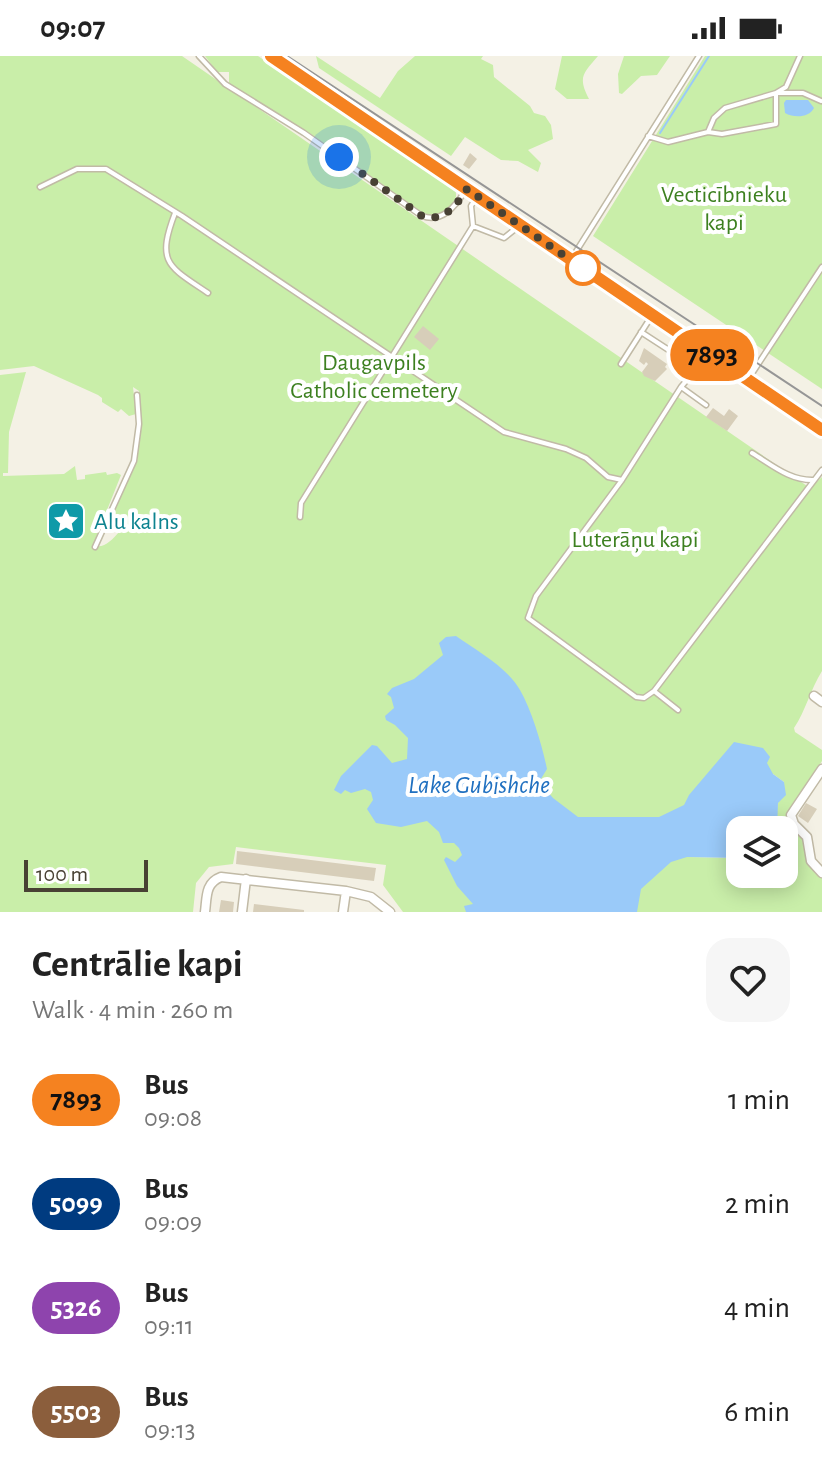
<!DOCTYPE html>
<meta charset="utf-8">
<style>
:root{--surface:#fff;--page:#f6f6f6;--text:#222;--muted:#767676}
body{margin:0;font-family:"Alegreya Sans",sans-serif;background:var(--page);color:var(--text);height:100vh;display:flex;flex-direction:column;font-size:30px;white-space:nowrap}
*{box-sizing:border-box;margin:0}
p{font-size:26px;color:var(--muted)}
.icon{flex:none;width:44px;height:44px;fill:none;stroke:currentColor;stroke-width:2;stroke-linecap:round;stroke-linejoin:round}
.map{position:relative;height:856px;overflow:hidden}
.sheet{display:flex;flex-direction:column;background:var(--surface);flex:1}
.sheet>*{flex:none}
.badge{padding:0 16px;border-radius:26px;font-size:28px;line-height:52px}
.controls{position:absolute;left:726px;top:760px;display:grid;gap:16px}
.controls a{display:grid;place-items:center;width:72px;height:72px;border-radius:16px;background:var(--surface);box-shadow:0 4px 20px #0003;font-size:40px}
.scale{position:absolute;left:24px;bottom:20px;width:124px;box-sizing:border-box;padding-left:8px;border:4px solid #484134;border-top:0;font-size:22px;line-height:28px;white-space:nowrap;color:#484134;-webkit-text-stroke:6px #fff;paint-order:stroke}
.you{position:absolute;width:40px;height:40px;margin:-20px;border:6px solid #fff;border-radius:50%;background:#1a73e8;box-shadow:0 0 0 12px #1a73e833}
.map>.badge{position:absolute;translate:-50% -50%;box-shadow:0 0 0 4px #fff}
.round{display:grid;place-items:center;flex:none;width:84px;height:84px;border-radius:24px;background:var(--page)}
.headline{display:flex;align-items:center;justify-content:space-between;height:136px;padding:0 32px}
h1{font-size:38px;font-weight:700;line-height:60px}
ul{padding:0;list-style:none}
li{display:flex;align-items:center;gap:24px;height:104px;padding:0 32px}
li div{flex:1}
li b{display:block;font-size:30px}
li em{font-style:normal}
li .badge{min-width:88px;font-weight:700;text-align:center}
.status{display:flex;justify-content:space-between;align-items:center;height:56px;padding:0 40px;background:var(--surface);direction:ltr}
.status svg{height:22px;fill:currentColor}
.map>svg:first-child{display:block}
</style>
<div class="status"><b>09:07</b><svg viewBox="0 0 49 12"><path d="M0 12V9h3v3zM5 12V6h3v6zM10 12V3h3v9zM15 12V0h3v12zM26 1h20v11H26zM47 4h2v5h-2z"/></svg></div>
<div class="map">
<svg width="822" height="856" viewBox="0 0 822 856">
<rect width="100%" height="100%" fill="#f4f1e5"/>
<!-- green -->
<path fill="#c9eea9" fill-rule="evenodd" d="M 0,0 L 182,0 L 810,432 L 822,421 L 822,615 C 810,634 806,654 794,672 L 795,676 L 822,694 L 822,705 L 786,761 L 804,782 L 807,802 L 822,822 L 822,856 L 403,856 L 383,829 L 386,809 L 236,791 L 233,808 L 209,811 L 196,827 L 193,856 L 0,856 L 0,319 L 26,316 L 9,376 L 8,417 L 3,417 L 3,420 L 64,418 L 75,410 L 77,424 L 85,423 L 85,419 L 106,416 L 107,419 L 117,417 L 121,419 L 93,489 C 103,494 112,484 119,476 L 110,462 L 137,406 L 141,369 L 139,335 L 133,331 L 136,358 L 129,360 L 121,353 L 118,356 L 102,346 L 102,342 L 98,339 L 34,310 L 0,314 ZM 773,718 L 784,726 L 778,747 L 775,771 L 777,774 L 784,774 L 784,783 L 791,785 L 795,799 L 792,794 L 789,812 L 784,818 L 740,818 L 740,802 L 687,801 Z
M 205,0 L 258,0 L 455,133 C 460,147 446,155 435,160 L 423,157 L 372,124 L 311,78 L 229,28 L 229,16 L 217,16 Z
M 316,0 L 380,42 L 398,15 L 415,0 L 483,0 L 481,3 L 493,9 L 494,21 L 530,50 L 534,57 L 545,60 L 551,69 L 553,83 L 528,94 L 541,107 L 538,116 L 518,105 L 501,104 L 465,81 L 451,100 L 319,12 Z
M 562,0 L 598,0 C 584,17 577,20 589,43 L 567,43 L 555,33 Z
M 624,0 L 670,0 L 657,19 L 641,20 L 622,38 L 619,37 L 618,18 Z
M 705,0 L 822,0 L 822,333 L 593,180 Z"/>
<!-- water -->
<path fill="#9acaf9" d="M 786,44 L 808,44 L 814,52 C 809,62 794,62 785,57 L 784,47 Z
M 456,580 C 477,595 507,611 520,634 C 532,655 542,689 547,713 L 539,726 L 553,742 L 578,761 L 659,761 L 684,749 L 689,739 L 734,686 L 763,692 L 770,701 L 767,707 L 773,718 L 784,726 L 786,739 L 778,747 L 777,774 L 740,774 L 740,802 L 687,801 L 671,806 L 641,833 L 637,856 L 466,856 L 464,850 L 473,848 L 457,830 L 444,804 L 446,801 L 455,806 L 462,799 L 459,792 L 454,787 L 443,787 L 439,776 L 427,765 L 401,771 L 376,767 L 367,753 L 373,744 L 371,736 L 365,733 L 351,737 L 345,734 L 341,738 L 334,734 L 341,720 L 372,689 L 377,690 L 392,707 L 407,703 L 408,682 L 395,669 L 386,664 L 385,660 L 394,652 L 391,641 L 387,638 L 392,632 L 414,623 L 443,599 L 439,587 L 446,581 Z"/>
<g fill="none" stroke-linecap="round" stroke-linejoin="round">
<!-- stream -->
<path stroke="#9acaf9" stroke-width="2" d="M 660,77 L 709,0"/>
</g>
<!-- building -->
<path fill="#d7ceb9" d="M 470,97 L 477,103 L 469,113 L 463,109 Z
M 423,270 L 439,283 L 430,294 L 414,281 Z
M 644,292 L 667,308 L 665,311 L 667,313 L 655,325 L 644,320 L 642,316 L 648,308 L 646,306 L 644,309 L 639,305 Z
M 713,352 L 724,360 L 729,353 L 738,360 L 727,375 L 706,361 Z
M 806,747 L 817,753 L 808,767 L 798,760 Z
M 237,795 L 376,812 L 374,825 L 236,808 Z
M 221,844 L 234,846 L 233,856 L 219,856 Z
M 254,848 L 304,854 L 304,856 L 253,856 Z"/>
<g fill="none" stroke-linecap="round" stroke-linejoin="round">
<!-- lane casing -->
<g stroke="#c1baa6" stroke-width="7">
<path id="lane" d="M 199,0 L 225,28 L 304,77 L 422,160 C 442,167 455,151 465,135
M 708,76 L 714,62 L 725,52 L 776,37 L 803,37 L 821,45
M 648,80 L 668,86 L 708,76 L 722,78 L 776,68 L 776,37 L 786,31 L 800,0
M 40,131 L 77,113 L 106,113 L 182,160 L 504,376 L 566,393 L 586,402 L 608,421 L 622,424
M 476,142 L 471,150 L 473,170 L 504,182 L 519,170
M 175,157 C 156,207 168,210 208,237
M 572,202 L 699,0
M 641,276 L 698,313
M 621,308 L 651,261
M 749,322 L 822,211
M 681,331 L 706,349
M 752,397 C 772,409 790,425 814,424
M 300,461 L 301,447 L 473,170
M 95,491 L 134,405 L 139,368 L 137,339
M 654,635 L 822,414
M 678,654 L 654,635 L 644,642 L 636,641 L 528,562 L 536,540 L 622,424 L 681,331 L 708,299"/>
</g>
<!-- street casing -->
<g stroke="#c1baa6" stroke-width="11">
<path id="street" d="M 814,640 L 822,646
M 822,713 L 791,759 L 794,768 L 807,781 L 811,805 L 822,817
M 205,856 C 207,841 205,827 221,821 L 346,835 L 371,841 L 390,856
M 242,856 L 246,823
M 343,856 L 346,835"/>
</g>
<!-- primary casing -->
<g stroke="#f1cf56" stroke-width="15">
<path id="primary" d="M 271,0 L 822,374"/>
</g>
<!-- lane -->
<use href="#lane" stroke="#fff" stroke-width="4"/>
<!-- street -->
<use href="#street" stroke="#fff" stroke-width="8"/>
<!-- primary -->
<use href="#primary" stroke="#ffe993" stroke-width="12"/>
<!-- tram -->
<path stroke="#969696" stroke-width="2" d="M 287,0 L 718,284 L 750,302
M 742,297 L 822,350"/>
</g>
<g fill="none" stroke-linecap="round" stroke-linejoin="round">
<!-- line casing -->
<g stroke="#fff" stroke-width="18">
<path id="line" d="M 271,0 L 822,374"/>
</g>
<!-- line -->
<use href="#line" stroke="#f58220" stroke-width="12"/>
<!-- walk -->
<path stroke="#484134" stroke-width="8" stroke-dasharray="0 14.4" d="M 339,101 L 422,160 C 443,167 456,150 467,133 L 591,218 L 583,212"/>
</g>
<!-- icons -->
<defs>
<g id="sight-square" transform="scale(2)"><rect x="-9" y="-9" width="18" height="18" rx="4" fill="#0f9aa8" stroke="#fff"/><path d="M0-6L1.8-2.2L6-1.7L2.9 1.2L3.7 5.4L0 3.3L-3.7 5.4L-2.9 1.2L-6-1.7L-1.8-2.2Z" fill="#fff"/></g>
</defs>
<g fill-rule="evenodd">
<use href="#sight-square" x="66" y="465"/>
</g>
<!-- markers -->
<circle fill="#fff" stroke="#f58220" stroke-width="4" cx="583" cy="212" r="16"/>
<g text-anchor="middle" stroke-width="8" stroke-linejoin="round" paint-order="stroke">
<!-- park labels -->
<g font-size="24" fill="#3d8020" stroke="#fff">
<text x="724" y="146">Vecticībnieku<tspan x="724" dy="28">kapi</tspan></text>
<text x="374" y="314">Daugavpils<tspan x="374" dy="28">Catholic cemetery</tspan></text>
<text x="635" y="491">Luterāņu kapi</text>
</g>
<!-- culture labels -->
<g font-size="24" fill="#0d838f" stroke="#fff" text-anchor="start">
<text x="94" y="473">Alu kalns</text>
</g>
<!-- water labels -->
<g font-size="26" font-style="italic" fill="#2070c0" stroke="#fff">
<text x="479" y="737">Lake Gubishche</text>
</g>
</g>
</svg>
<div class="controls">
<a><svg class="icon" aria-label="layers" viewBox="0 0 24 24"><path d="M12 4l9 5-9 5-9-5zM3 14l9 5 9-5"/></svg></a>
</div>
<div class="scale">100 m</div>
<div class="you" style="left:339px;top:101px"></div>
<b class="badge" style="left:712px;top:299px;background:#f58220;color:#111">7893</b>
</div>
<section class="sheet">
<div class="headline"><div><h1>Centrālie kapi</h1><p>Walk · 4 min · 260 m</p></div><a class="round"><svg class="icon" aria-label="heart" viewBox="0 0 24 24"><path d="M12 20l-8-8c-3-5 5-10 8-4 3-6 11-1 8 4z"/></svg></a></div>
<ul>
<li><span class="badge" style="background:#f58220;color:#111">7893</span><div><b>Bus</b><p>09:08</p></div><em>1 min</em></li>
<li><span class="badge" style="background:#003b80;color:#fff">5099</span><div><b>Bus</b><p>09:09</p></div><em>2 min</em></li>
<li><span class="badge" style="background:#8e44ad;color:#fff">5326</span><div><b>Bus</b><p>09:11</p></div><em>4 min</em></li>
<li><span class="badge" style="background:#8b5e3c;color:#fff">5503</span><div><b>Bus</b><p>09:13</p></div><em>6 min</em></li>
</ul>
</section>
